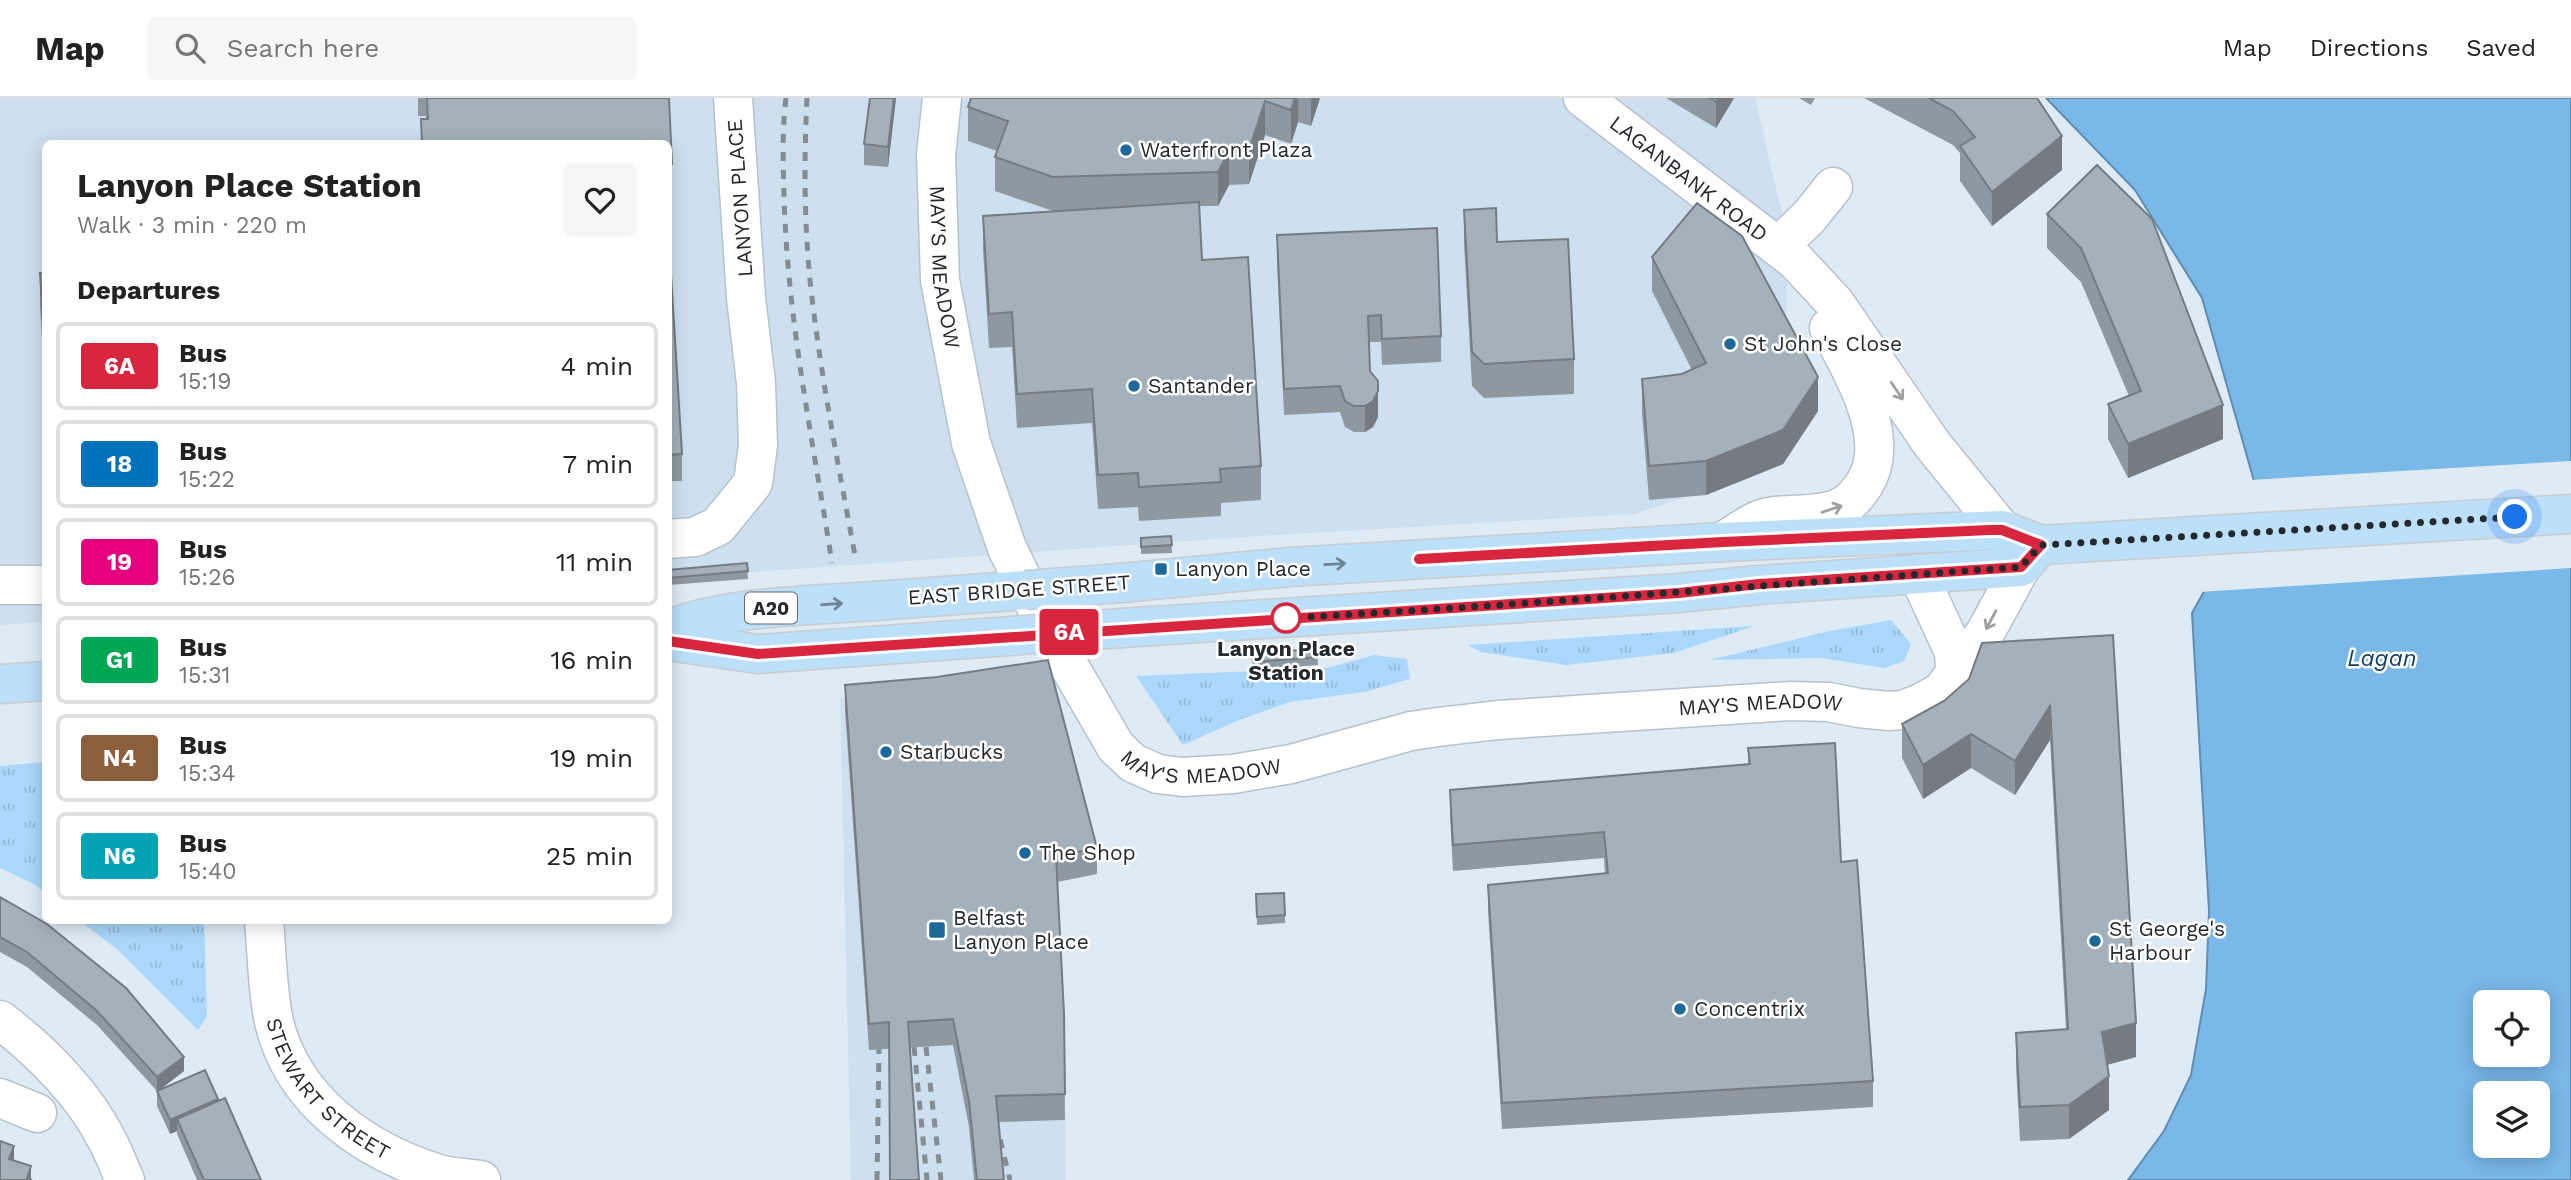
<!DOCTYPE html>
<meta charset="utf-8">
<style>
:root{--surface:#fff;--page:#f6f6f6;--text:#222;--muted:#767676;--line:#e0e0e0}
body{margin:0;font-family:"Work Sans",sans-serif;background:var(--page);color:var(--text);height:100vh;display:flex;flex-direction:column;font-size:26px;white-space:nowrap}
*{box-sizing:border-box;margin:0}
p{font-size:23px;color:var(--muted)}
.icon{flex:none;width:38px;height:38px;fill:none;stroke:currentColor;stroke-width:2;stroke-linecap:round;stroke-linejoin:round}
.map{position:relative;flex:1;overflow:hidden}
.panel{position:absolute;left:42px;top:42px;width:630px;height:784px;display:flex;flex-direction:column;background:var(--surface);border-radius:10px;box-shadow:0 4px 18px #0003}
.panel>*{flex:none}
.badge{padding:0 14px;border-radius:5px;font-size:24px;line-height:46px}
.fabs{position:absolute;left:2473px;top:892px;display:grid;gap:14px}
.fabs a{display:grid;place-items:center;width:77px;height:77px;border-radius:10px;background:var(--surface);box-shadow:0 4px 18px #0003;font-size:35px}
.you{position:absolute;width:35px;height:35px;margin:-18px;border:5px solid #fff;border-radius:50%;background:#1a73e8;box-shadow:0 0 0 10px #1a73e833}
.map>.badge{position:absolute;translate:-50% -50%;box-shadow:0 0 0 4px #fff}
h2{padding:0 35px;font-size:26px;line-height:63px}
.round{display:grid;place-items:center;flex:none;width:74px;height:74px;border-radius:10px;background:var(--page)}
.headline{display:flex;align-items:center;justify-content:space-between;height:119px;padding:0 35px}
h1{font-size:33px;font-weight:700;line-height:52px}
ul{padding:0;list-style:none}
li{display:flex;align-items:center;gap:21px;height:88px;margin:0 14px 10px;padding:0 21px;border:4px solid var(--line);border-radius:10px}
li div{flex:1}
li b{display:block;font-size:26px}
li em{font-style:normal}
li .badge{min-width:77px;font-weight:700;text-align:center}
header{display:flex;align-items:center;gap:42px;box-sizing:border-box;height:98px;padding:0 35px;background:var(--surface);border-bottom:2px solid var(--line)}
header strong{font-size:33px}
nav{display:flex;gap:38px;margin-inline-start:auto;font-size:24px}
.search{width:490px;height:63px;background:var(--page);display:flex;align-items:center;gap:18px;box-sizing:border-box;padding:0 24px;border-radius:10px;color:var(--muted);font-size:26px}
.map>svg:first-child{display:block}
</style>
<header>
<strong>Map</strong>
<div class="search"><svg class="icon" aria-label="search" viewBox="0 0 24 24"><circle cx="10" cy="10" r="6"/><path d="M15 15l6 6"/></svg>Search here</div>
<nav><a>Map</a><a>Directions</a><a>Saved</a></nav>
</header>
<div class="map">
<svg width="2571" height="1082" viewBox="0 0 2571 1082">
<defs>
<pattern id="grass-tufts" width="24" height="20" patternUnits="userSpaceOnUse" patternTransform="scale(1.75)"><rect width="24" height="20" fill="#aad7fb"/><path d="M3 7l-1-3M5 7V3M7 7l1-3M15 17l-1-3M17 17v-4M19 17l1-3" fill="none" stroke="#92b9d7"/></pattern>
</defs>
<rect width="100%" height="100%" fill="#deebf5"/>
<!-- built -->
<path fill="#cee0f0" d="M 0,0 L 1755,0 L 1788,141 L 1783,366 L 1634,416 L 1260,438 L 669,480 L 668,46 L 46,46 L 45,524 L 0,527 Z
M 1048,588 L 1097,776 L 1056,784 L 1064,942 L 1066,1082 L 851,1082 L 840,600 Z"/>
<!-- grass -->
<path fill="url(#grass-tufts)" d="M 1891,522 L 1911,546 L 1904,563 L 1884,570 L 1822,560 L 1709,562 L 1830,533 Z
M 1754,528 L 1674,555 L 1566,567 L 1481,554 L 1468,547 Z
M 1374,557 L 1407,561 L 1410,581 L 1364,594 L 1290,604 L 1239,622 L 1183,647 L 1136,578 L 1327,570 Z
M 45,664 L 46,664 L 45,795 L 34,786 L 0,770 L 0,668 Z
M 80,823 L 204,823 L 207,918 L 198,932 L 118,852 Z"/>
<!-- water -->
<path fill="#7ab8e8" stroke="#608db0" stroke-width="2" fill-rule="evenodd" d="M 2046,0 L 2571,0 L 2571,1082 L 2128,1082 L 2164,1033 L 2191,977 L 2206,891 L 2209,813 L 2192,515 L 2258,397 L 2202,200 L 2135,92 ZM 2485,905 L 2538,905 L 2538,957 L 2485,957 ZM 2485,996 L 2538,996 L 2538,1048 L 2485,1048 Z"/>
<!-- pier -->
<path fill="#deebf5" d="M 2571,363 L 2571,470 L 2200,494 L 2254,397 L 2250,382 Z"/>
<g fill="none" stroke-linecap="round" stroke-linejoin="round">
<!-- street casing -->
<g stroke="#b6c2cc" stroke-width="41">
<g id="street">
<path id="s1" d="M 942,0 L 936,56 L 940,182 L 971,345 L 1007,450 L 1043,523 L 1116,649 L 1133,665 L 1158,676 L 1183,679 L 1233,676 L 1291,666 L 1411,633 L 1438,629 L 1498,622 L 1790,603 L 1829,604 L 1859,610 L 1889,613 L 1903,612 L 1921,605 L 1941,594 L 1985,535 L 2021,469"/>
<path id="s2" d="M 1583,0 L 1795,162 L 1835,205 L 1932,346 L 2002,432"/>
<path d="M 1778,149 L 1809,119 L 1833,89"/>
<path d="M 668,441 L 695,439 L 718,428 L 753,385 L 758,347 L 756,285 L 746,200 L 733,0"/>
<path d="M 1722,444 C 1734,437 1747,427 1759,422 C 1781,413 1814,421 1839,410 C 1851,405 1858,396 1865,385 C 1893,339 1851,272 1829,230"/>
<path d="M 1918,476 L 1954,554 L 1955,572"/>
<path d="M 0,487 L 46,487"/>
<path id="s3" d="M 264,822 C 267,856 267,891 274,924 C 293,1003 364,1053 439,1076 C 452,1080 467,1080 481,1082"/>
<path d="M 0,922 C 41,953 84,996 107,1042 C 114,1055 119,1069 125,1082"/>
<path d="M 0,1000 L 37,1015"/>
</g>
</g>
<!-- primary casing -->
<g stroke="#cbcccd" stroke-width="41">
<path id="primary" d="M 1121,485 L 1289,469 L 1722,444 L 2002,432 L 2041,447 L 2571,416
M 875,503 L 1026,492
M 1122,530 L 1679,495 L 1759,487 L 2021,469 L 2041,447
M 0,586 L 46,583"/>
</g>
<!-- street -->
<use href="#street" stroke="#fff" stroke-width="38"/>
<!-- primary -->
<use href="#primary" stroke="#bcdffa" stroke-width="38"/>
<!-- rail -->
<path stroke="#838c93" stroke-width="5" stroke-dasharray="9 9" stroke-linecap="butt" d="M 786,0 C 782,31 783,64 784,96 C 787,220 813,343 832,465
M 807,0 C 804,60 804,122 810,182 C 820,276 839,370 856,463
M 914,949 L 927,1082
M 926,949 L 941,1082
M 996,1024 L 1010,1082
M 877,1082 L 879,951"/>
<!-- primary-bridge casing -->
<g stroke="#cbcccd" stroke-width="41" stroke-linecap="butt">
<path id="primary-bridge" d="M 1026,492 L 1121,485
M 668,531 C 734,507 806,508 875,503
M 668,543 L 758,556 L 1122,530"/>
</g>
<!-- primary-bridge -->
<use href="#primary-bridge" stroke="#bcdffa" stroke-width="38"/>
</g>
<!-- wall -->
<path fill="#8e98a0" d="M 418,0 L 669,0 L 672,66 L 672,110 L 668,110 L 668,46 L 421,46 L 421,21 L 426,21 L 426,18 L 418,18 Z
M 870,0 L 896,0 L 888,69 L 864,67 L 864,46 Z
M 971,0 L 1320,0 L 1311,28 L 1298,24 L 1291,46 L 1265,37 L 1249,86 L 1229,87 L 1218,108 L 1199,108 L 1202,162 L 1261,368 L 1261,402 L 1221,405 L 1221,418 L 1139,423 L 1138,409 L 1098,411 L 1092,325 L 1017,330 L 1012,249 L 989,250 L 983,152 L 983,118 L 1079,112 L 1053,113 L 995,93 L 995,59 L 997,53 L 968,43 L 968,9 Z
M 1666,0 L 1734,0 L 1716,30 Z
M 1799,0 L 1815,0 L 1811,7 Z
M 1864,0 L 2037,0 L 2062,72 L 1992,128 L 1960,83 L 1960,55 L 1953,47 Z
M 2097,67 L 2223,341 L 2128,380 L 2108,341 L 2108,306 L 2129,298 L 2081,184 L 2047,150 L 2047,116 Z
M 1464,112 L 1497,144 L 1574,261 L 1574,296 L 1484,300 L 1472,288 L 1464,146 Z
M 1277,137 L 1441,238 L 1441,264 L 1382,267 L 1381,244 L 1369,244 L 1370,273 L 1378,319 L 1373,329 L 1365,334 L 1354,334 L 1345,329 L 1340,314 L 1284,317 L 1277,163 Z
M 1652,159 L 1818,313 L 1783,366 L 1706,397 L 1649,402 L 1642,315 L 1642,281 L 1682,276 L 1692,272 L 1652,193 Z
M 668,161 L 682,356 L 682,383 L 668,383 Z
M 40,175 L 46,175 L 46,304 L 40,209 Z
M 1171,438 L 1172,455 L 1141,456 L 1141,440 Z
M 747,465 L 748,481 L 668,487 L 668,472 Z
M 2113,537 L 2136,959 L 2107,967 L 2109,1012 L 2069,1041 L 2020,1043 L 2016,969 L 2016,935 L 2066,931 L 2050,642 L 2015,697 L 1971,670 L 1923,701 L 1902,660 L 1902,626 Z
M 1317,551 L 1318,567 L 1253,572 L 1252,555 Z
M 845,587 L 1097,750 L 1097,776 L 1057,784 L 1064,916 L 1065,1022 L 998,1024 L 1004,1082 L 974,1082 L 969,1029 L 953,947 L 869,952 L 845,613 Z
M 1748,650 L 1841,764 L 1873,983 L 1873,1009 L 1502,1031 L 1488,813 L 1488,787 L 1605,776 L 1604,760 L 1453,773 L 1450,718 L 1450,692 L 1748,667 Z
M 1256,796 L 1285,817 L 1285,825 L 1257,827 Z
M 0,799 L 184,973 L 158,993 L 218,1003 L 261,1082 L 197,1082 L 177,1036 L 177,1033 L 170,1036 L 157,1008 L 157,993 L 97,927 L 27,869 L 0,854 Z"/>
<!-- shaded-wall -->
<path fill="#747c82" d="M 894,0 L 896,0 L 888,69 L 888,49 Z
M 1295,0 L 1298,0 L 1298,24 L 1291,46 L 1291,12 Z
M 1311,0 L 1320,0 L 1311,28 Z
M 1719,0 L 1734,0 L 1716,30 L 1716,4 Z
M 1265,3 L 1265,37 L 1249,86 L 1249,52 Z
M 2062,38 L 2062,72 L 1992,128 L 1992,94 Z
M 1229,53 L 1229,87 L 1218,108 L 1218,74 Z
M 1818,279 L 1818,313 L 1783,366 L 1706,397 L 1706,363 Z
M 1378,293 L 1378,319 L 1373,329 L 1365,334 L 1365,308 Z
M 2223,307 L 2223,341 L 2128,380 L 2128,346 Z
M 2050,608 L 2050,642 L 2015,697 L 2015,663 Z
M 1971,636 L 1971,670 L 1923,701 L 1923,667 Z
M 2136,925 L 2136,959 L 2102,968 L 2102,934 Z
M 184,959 L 184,973 L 157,994 L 157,979 Z
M 2109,978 L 2109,1012 L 2069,1041 L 2069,1007 Z
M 218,1001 L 218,1015 L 177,1021 L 177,1033 L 170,1036 L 170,1022 Z
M 14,1048 L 14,1062 L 9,1061 Z
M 31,1068 L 31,1082 L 27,1082 Z"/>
<!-- building -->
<path fill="#a5b1ba" stroke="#747c82" stroke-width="2" d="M 427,0 L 669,0 L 672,66 L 668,67 L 668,46 L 422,46 L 421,21 L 428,21 Z
M 870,0 L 894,0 L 888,49 L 864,46 Z
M 971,0 L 1295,0 L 1291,12 L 1265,3 L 1249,52 L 1229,53 L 1218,74 L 1053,79 L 995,59 L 1008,23 L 968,9 Z
M 1710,0 L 1719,0 L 1716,4 Z
M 1929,0 L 2037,0 L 2062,38 L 1992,94 L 1960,48 L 1975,39 L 1953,13 Z
M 2097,67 L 2152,121 L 2223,307 L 2128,346 L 2108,306 L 2141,293 L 2081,150 L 2047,116 Z
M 1199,104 L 1202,162 L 1248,159 L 1261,368 L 1220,371 L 1221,384 L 1139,389 L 1138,375 L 1098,377 L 1092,291 L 1017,296 L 1012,214 L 989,216 L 983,118 Z
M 1697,105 L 1742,138 L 1818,279 L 1783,332 L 1706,363 L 1649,368 L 1642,281 L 1682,276 L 1706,265 L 1652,159 Z
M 1496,110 L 1497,144 L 1568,141 L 1574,261 L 1484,266 L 1472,254 L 1464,112 Z
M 1437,130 L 1441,238 L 1382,241 L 1381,217 L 1368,218 L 1370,273 L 1378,283 L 1378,293 L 1373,303 L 1365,308 L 1354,308 L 1345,303 L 1340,288 L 1284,291 L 1277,137 Z
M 670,160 L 682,356 L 668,357 L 668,161 Z
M 40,175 L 46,175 L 46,270 Z
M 1171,438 L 1172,447 L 1141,449 L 1141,440 Z
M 747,465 L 748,473 L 668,480 L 668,472 Z
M 2113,537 L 2136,925 L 2102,934 L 2109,978 L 2069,1007 L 2020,1009 L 2016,935 L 2068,931 L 2050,608 L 2015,663 L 1971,636 L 1923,667 L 1902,626 L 1944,603 L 1969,581 L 1982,545 Z
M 1317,551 L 1318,559 L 1253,564 L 1252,555 Z
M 1048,562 L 1097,750 L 1056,758 L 1064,916 L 1065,996 L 996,998 L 1004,1082 L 977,1082 L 969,1003 L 953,921 L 908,924 L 919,1082 L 890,1082 L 889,924 L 869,926 L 845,587 L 937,579 Z
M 1835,645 L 1841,764 L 1857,762 L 1873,983 L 1502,1005 L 1488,787 L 1608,775 L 1604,734 L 1453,747 L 1450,692 L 1750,666 L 1748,650 Z
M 1284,795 L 1285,817 L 1257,819 L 1256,796 Z
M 0,799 L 47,826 L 126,890 L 184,959 L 157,979 L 97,913 L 27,854 L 0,839 Z
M 205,972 L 218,1001 L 170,1022 L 157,993 Z
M 225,1000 L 261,1082 L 204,1082 L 177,1021 Z
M 0,1043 L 14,1048 L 9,1061 L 31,1068 L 27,1080 L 32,1082 L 0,1082 Z"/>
<!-- one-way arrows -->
<defs><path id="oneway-shaft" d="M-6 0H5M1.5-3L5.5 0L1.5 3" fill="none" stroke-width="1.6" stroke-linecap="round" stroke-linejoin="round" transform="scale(1.75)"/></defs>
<g stroke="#9d9fa0">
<use href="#oneway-shaft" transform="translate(1897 293) rotate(56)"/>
<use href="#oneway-shaft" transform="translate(1832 411) rotate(-18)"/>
<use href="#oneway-shaft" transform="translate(1991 522) rotate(118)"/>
</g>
<g stroke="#708494">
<use href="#oneway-shaft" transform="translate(1335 466) rotate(-3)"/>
<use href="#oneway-shaft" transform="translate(832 506) rotate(-4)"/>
</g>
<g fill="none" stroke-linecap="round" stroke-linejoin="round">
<!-- line casing -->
<g stroke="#fff" stroke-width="16">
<path id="line" d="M 668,543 L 758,556 L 1679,495 L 1759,486 L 2021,469 L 2041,447 L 2002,432 L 1990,432 L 1723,444 L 1419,461"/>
</g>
<!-- line -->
<use href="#line" stroke="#d7263d" stroke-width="10"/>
<!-- walk -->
<path stroke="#25292d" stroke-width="7" stroke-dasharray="0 12.6" d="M 1286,520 C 1531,507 1776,486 2021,469 L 2041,447 L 2515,419"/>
</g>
<!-- markers -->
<g fill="#1d699c" stroke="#fff" stroke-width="2.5">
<circle cx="1126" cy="52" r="7"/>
<circle cx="1730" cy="246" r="7"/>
<circle cx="1134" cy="288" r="7"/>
<rect x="1154" y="464" width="14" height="14" rx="3.5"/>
<circle cx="886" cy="654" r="7"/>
<circle cx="1025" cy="755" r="7"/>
<rect x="928" y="823" width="18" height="18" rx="3.5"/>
<circle cx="2095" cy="843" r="7"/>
<circle cx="1680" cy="911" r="7"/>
</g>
<circle fill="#fff" stroke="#d7263d" stroke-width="3.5" cx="1286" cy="520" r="14"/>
<g text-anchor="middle" stroke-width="5" stroke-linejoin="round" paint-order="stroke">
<!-- shield labels -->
<rect fill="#fff" stroke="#66696c" stroke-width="2" x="745" y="494.5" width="52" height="31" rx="5"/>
<g font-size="19" font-weight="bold" fill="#25292d">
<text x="771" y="517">A20</text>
</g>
<!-- poi labels -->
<g font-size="21" fill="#25292d" stroke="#fff" text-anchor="start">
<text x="1140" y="59">Waterfront Plaza</text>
<text x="1744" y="253">St John's Close</text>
<text x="1148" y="295">Santander</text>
<text x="1175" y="478">Lanyon Place</text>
<text x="900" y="661">Starbucks</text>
<text x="1039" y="762">The Shop</text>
<text x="953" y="827">Belfast<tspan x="953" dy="24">Lanyon Place</tspan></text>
<text x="2109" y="838">St George's<tspan x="2109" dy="24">Harbour</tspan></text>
<text x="1694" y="918">Concentrix</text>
</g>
<!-- street labels -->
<g font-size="21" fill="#25292d" stroke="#fff">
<text dy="7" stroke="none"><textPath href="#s2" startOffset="133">LAGANBANK ROAD</textPath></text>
<text transform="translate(740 100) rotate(-94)" y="7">LANYON PLACE</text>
<text dy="7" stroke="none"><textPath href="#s1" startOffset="170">MAY'S MEADOW</textPath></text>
<text transform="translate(1019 492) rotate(-4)" y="7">EAST BRIDGE STREET</text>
<text dy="7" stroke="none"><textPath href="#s1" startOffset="1346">MAY'S MEADOW</textPath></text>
<text dy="7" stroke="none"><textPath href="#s1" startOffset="779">MAY'S MEADOW</textPath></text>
<text dy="7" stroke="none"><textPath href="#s3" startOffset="191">STEWART STREET</textPath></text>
</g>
<!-- stop labels -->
<g font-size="21" font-weight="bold" fill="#25292d" stroke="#fff">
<text x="1286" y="558">Lanyon Place<tspan x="1286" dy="24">Station</tspan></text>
</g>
<!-- water labels -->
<g font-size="23" font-style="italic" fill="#0e3e5e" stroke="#fff">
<text x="2382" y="568">Lagan</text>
</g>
</g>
</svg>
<div class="fabs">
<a><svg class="icon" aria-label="locate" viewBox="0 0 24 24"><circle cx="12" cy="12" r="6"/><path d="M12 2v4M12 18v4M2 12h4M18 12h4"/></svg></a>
<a><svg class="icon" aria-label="layers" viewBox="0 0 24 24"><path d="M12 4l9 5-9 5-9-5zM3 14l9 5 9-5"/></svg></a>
</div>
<div class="you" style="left:2515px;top:419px"></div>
<b class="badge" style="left:1069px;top:534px;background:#d7263d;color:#fff">6A</b>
<section class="panel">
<div class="headline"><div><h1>Lanyon Place Station</h1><p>Walk · 3 min · 220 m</p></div><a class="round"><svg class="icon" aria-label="heart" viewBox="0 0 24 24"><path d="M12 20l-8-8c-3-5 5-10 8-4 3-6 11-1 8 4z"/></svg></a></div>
<h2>Departures</h2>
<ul>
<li><span class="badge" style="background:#d7263d;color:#fff">6A</span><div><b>Bus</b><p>15:19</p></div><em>4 min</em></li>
<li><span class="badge" style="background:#0072bc;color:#fff">18</span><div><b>Bus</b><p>15:22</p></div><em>7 min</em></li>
<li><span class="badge" style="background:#e6007e;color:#fff">19</span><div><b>Bus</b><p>15:26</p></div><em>11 min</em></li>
<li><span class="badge" style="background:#00a651;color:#fff">G1</span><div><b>Bus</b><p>15:31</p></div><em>16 min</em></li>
<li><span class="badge" style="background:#8b5e3c;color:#fff">N4</span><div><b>Bus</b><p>15:34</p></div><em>19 min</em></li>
<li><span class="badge" style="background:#00a3b4;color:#fff">N6</span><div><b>Bus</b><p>15:40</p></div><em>25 min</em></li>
</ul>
</section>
</div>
